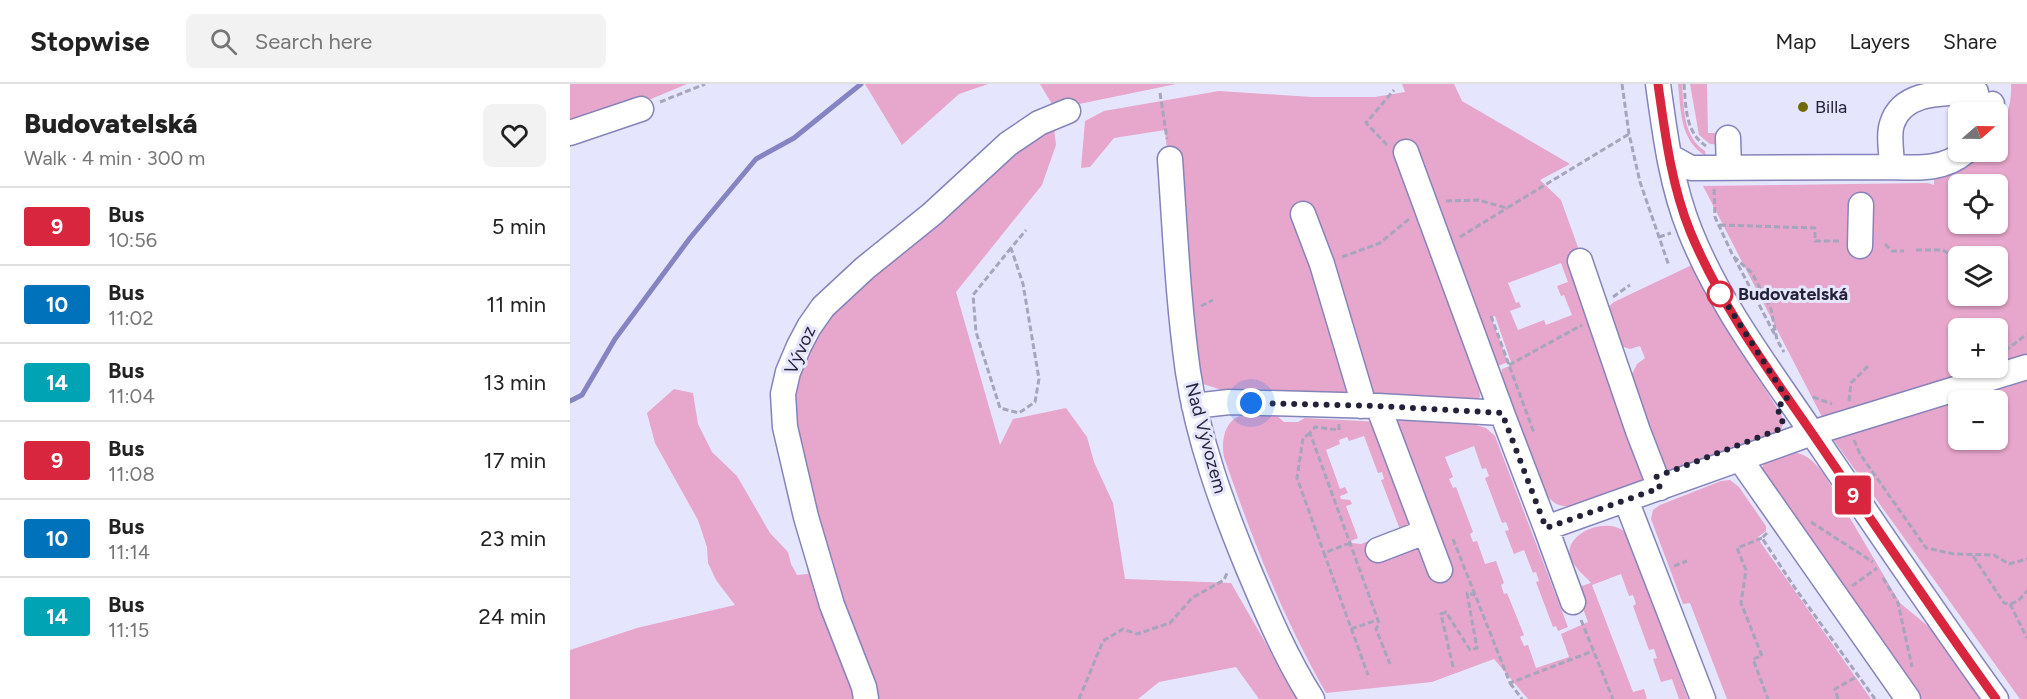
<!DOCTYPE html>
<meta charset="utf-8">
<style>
:root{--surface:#fff;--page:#f2f2f2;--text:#222;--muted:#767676;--line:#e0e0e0}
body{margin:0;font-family:Figtree,sans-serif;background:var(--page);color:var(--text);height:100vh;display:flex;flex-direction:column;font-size:22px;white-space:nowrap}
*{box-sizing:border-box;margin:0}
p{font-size:20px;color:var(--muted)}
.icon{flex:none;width:33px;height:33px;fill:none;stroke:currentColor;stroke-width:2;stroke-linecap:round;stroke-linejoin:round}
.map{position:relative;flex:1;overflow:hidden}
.sheet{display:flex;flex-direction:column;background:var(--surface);width:570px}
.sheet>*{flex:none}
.badge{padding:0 12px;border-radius:4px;font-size:21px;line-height:39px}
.needle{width:39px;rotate:70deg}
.fabs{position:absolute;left:1378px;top:18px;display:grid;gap:12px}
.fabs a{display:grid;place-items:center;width:60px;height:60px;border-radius:9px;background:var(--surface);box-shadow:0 2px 4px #0004;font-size:30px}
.you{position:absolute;width:30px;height:30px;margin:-15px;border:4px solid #fff;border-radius:50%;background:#1a73e8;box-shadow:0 0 0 9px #1a73e833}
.map>.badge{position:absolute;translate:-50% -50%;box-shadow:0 0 0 3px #fff}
.round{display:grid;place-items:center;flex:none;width:63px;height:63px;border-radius:9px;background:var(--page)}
.summary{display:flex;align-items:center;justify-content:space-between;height:102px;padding:0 24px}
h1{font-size:28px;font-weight:800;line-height:45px}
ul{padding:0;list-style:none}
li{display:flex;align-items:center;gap:18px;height:78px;padding:0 24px;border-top:2px solid var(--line)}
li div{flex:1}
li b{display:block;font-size:22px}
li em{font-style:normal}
li .badge{min-width:66px;font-weight:700;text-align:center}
header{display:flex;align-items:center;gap:36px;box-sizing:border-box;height:84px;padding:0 30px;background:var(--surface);border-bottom:2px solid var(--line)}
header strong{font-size:28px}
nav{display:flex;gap:33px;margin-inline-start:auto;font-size:21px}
.search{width:420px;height:54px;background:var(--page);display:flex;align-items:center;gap:15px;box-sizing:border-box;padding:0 21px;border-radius:9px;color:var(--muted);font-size:22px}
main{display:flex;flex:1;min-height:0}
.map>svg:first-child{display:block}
</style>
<header>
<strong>Stopwise</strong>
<div class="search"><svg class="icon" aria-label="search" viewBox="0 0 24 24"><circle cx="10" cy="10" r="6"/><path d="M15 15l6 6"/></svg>Search here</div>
<nav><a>Map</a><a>Layers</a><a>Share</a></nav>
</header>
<main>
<section class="sheet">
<div class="summary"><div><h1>Budovatelská</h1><p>Walk · 4 min · 300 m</p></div><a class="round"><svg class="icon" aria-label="heart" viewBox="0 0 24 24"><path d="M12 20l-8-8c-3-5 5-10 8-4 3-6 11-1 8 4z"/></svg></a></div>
<ul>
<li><span class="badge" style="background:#d7263d;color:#fff">9</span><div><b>Bus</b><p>10:56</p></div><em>5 min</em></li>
<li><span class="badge" style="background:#0072bc;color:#fff">10</span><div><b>Bus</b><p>11:02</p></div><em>11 min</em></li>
<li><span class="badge" style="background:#00a3b4;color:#fff">14</span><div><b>Bus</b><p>11:04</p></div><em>13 min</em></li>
<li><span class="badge" style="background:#d7263d;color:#fff">9</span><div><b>Bus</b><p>11:08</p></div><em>17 min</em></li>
<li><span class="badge" style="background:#0072bc;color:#fff">10</span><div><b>Bus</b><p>11:14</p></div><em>23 min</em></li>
<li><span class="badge" style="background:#00a3b4;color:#fff">14</span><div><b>Bus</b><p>11:15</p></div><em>24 min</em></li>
</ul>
</section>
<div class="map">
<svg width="1457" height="615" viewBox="0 0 1457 615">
<rect width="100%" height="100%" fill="#e5e5fe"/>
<!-- green -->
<path fill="#e7a6cb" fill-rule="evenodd" d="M 0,0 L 117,0 L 57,25 L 0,43 Z
M 295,0 L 418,0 L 389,10 L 332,61 Z
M 470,0 L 606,0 L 485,25 Z
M 832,0 L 884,0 L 892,17 L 1000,80 L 970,96 L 991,116 L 1009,166 L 1081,394 L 1000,422 C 988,423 982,419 975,408 L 931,291 L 932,285 L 942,281 L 925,232 L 921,233 L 938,278 L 908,290 L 910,313 L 906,316 L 652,306 L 630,299 L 618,289 L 595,46 L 544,54 L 520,83 L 511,84 L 515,37 L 534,27 L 649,7 L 742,13 L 805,13 L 835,8 ZM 991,179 L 998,198 L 987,202 L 991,212 L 994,211 L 1002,231 L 976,241 L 974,236 L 948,246 L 940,227 L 951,223 L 949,218 L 946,219 L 938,199 Z
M 1108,0 L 1112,0 C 1114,24 1113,53 1135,67 L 1136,72 C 1110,57 1111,27 1108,0 Z
M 1120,0 L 1137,0 L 1138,49 L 1152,49 L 1152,61 L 1140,60 L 1129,51 Z
M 1441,0 L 1457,0 L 1457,615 L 1450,615 L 1265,358 L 1133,102 L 1358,99 L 1364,101 L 1364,96 L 1392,84 L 1412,68 L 1428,68 C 1428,62 1427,53 1429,48 C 1437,31 1442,19 1441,0 ZM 1389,100 L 1428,100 L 1428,140 L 1389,140 ZM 1389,172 L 1428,172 L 1428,212 L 1389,212 ZM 1389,244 L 1428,244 L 1428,284 L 1389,284 ZM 1389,316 L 1428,316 L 1428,356 L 1389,356 Z
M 484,44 L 486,61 L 472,101 L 386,208 L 430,361 L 443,335 L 496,324 L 517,353 L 524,378 L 543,419 L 555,495 L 661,499 L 728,615 L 689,615 L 666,583 L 589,598 L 568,615 L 0,615 L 0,566 L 67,544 L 165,521 L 146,496 L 138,479 L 137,463 L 128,436 L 85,359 L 77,329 L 104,305 L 123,309 L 128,340 L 142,368 L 167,392 L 200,449 L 218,468 L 221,480 L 227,491 L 238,490 L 231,447 L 220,334 L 225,291 L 247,243 L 444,66 Z
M 1124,180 C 1149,233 1181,282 1212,332 C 1217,350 1201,353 1187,360 L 1185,355 L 1091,390 L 1061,292 L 1067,280 L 1075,274 L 1070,262 L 1060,265 L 1051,262 L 1036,225 L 1044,218 Z
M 671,331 L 707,332 L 714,338 L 728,338 L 735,334 L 810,338 L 830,389 L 845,433 L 840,443 L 831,448 L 811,396 L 814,395 L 812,388 L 808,389 L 794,352 L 779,357 L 777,353 L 769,356 L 770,360 L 756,366 L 770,405 L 775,403 L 778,409 L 770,412 L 771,415 L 780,416 L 782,420 L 776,422 L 788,454 L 781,457 L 782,459 L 791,460 L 804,455 L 812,477 L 851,463 L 859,470 L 867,489 L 875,486 L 821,339 L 822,336 L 906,341 L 916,344 L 925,352 L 998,543 L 988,547 L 986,542 L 983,543 L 966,498 L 969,497 L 966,488 L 963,489 L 954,466 L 944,470 L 935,447 L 939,446 L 936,438 L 932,439 L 915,394 L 919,392 L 916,384 L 912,385 L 904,362 L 875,373 L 883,393 L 879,395 L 883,404 L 886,403 L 903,448 L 900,450 L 903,458 L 907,457 L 915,480 L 926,477 L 934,499 L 931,501 L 934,510 L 937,509 L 954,551 L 950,553 L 954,562 L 958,561 L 966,584 L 999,573 L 991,550 L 1018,538 L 1005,504 L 1021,499 C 1015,492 1006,485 1002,477 C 987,452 1040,427 1059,452 L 1118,615 L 1109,615 L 1102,595 L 1091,598 L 1083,575 L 1087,574 L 1084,565 L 1079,566 L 1063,522 L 1066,520 L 1063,511 L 1059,512 L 1051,490 L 1022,501 L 1063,608 L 1074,605 L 1077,615 L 958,615 L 924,575 L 862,598 L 756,609 C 712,532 683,457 654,373 C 651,357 654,338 671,331 Z
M 1217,368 C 1235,368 1243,376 1254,390 L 1330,519 L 1364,547 L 1411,615 L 1345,615 L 1190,388 L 1195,377 Z
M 1160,396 L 1169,403 L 1196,442 L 1196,447 L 1188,453 L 1191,459 L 1301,615 L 1157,615 L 1120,519 L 1113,520 L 1081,435 L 1083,426 L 1090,421 L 1151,397 Z"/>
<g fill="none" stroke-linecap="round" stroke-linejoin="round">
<!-- stream -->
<path stroke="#8584c3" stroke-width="5" d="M 0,317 L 12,311 L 45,255 L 120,154 L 186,75 L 224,54 L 291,0"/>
<!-- minor casing -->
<g stroke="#8484ba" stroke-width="27">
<path id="minor" d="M 1088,0 C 1095,50 1101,100 1120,147 C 1149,220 1198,284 1242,349 C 1303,438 1363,528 1426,615
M 1421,28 L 1422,20
M 0,49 L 71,25
M 1158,54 L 1159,84
M 836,68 L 932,329
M 1099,72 L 1121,84 L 1322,83 C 1322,70 1318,52 1322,40 C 1333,5 1377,10 1406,8
M 600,75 C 605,146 608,217 618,288 C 628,355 652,421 678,484 C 697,529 716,574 742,615
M 1322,83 C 1348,84 1374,86 1395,68
M 733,130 L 752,180 L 791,311 L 791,322
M 1290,162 L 1291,121
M 1010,177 L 1068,347 L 1090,404
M 624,322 L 659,318 L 808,322 L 932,329 L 976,444 L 1242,349 L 1457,283
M 808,322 L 870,486
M 1170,375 L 1338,615
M 1056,416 L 1133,615
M 976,444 L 1003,518
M 808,466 L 855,448
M 296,615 L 294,603 L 262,521 L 236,433 L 215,343 L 213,310 L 218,288 L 229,262 L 239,243 L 253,223 L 295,184 L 362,130 L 438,60 L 469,39 L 498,27"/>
</g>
<!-- path -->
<path stroke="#a5a5bd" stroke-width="3" stroke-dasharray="6 3" stroke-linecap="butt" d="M 1052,0 L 1059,50 L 1070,98 L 1099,182
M 1114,0 C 1116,23 1115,48 1136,62
M 590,9 L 597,55
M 90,18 L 135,0
M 817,61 L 796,39 L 824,6
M 1144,105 L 1145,133 L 1163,172 L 1182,189 L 1201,225 L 1207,256 L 1214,268
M 876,117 L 908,116 L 937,124 L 1059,50
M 1150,141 L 1245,144 L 1245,157 L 1270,157
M 890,153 L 937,124
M 1089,153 L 1101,149
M 1315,160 L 1322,167 L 1334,167
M 441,164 L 403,211 L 406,248 L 430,324 L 449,329 L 465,318 L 469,295 L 453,200 L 441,164 L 456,146
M 1346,166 L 1373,166 L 1389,176
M 772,173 L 810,159 L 839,135
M 1164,173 L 1206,253
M 1043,213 L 1060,201
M 631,222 L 643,216
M 921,232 L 964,349
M 1435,267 L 1457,250
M 939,281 L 1012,241
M 1243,313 L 1262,320
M 1279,317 L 1281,299 L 1300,280
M 769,340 L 769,346 L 745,343 L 740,349 L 809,539 L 806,545 L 820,580
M 740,349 L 733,354 L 727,394 L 754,469
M 1284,356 L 1290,370 L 1356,464 L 1384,470 L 1424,471 L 1439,480 L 1457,475
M 1241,438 L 1303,478
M 1197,449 L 1192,454 L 1225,504 L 1305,615
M 1192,454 L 1167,464 L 1176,486 L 1171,519 L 1192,572 L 1183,575 L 1198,615
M 883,455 L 940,599 L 1023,567
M 780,459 L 754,469 L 798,591
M 1403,472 L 1434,519 L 1440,520 L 1448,517 L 1457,507
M 1104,482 L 1117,477
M 1313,494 L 1328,519 L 1342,583
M 1282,502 L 1307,484
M 1440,520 L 1457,554
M 1011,536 L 1043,615
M 781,545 L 807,536
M 883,583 L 871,530 L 876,528 L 900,566 L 907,564 L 897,509 L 905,511
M 940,599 L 952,615
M 509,615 L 533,557 L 553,545 L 567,550 L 600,539 L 622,514 L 654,496 L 657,489
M 1268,615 L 1265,605 L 1288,592"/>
<!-- minor -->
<use href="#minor" stroke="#fff" stroke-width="24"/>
</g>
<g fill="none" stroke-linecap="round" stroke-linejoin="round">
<!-- line casing -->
<g stroke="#fff" stroke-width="14">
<path id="line" d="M 1088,0 C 1095,49 1101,100 1120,147 C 1150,220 1197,284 1242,349 C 1303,438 1363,528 1426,615"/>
</g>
<!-- line -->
<use href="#line" stroke="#d7263d" stroke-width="9"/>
<!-- walk -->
<path stroke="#232238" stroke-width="6" stroke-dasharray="0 10.8" d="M 681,319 L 808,322 L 932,329 L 976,444 L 1090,404 L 1086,393 L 1210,345 L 1213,335 L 1206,323 L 1218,316 L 1148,206 L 1150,210"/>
</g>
<!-- markers -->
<circle fill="#726a02" stroke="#e5e5fe" stroke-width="2" cx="1233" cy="23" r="6"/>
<circle fill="#fff" stroke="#d7263d" stroke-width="3" cx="1150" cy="210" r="12"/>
<g text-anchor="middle" stroke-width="6" stroke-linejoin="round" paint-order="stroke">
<!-- poi labels -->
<g font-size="18" fill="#232238" stroke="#e5e5fe" text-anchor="start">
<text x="1245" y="29">Billa</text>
</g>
<!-- stop labels -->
<g font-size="18" font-weight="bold" fill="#232238" stroke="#e5e5fe" text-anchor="start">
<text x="1168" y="216">Budovatelská</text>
</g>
<!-- street labels -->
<g font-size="18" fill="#232238" stroke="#e5e5fe">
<text transform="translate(230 266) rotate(-66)" y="6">Vývoz</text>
<text transform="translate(636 354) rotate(75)" y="6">Nad Vývozem</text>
</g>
</g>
</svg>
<div class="fabs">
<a><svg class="needle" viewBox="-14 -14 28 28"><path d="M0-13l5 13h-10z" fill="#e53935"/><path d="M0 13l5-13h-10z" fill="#767676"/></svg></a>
<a><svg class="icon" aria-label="locate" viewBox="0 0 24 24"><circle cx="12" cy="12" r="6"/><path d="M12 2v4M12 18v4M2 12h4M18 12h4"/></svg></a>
<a><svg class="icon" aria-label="layers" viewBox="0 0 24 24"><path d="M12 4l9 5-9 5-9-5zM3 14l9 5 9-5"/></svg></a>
<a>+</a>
<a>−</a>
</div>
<div class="you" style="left:681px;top:319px"></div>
<b class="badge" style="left:1283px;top:411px;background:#d7263d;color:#fff">9</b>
</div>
</main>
